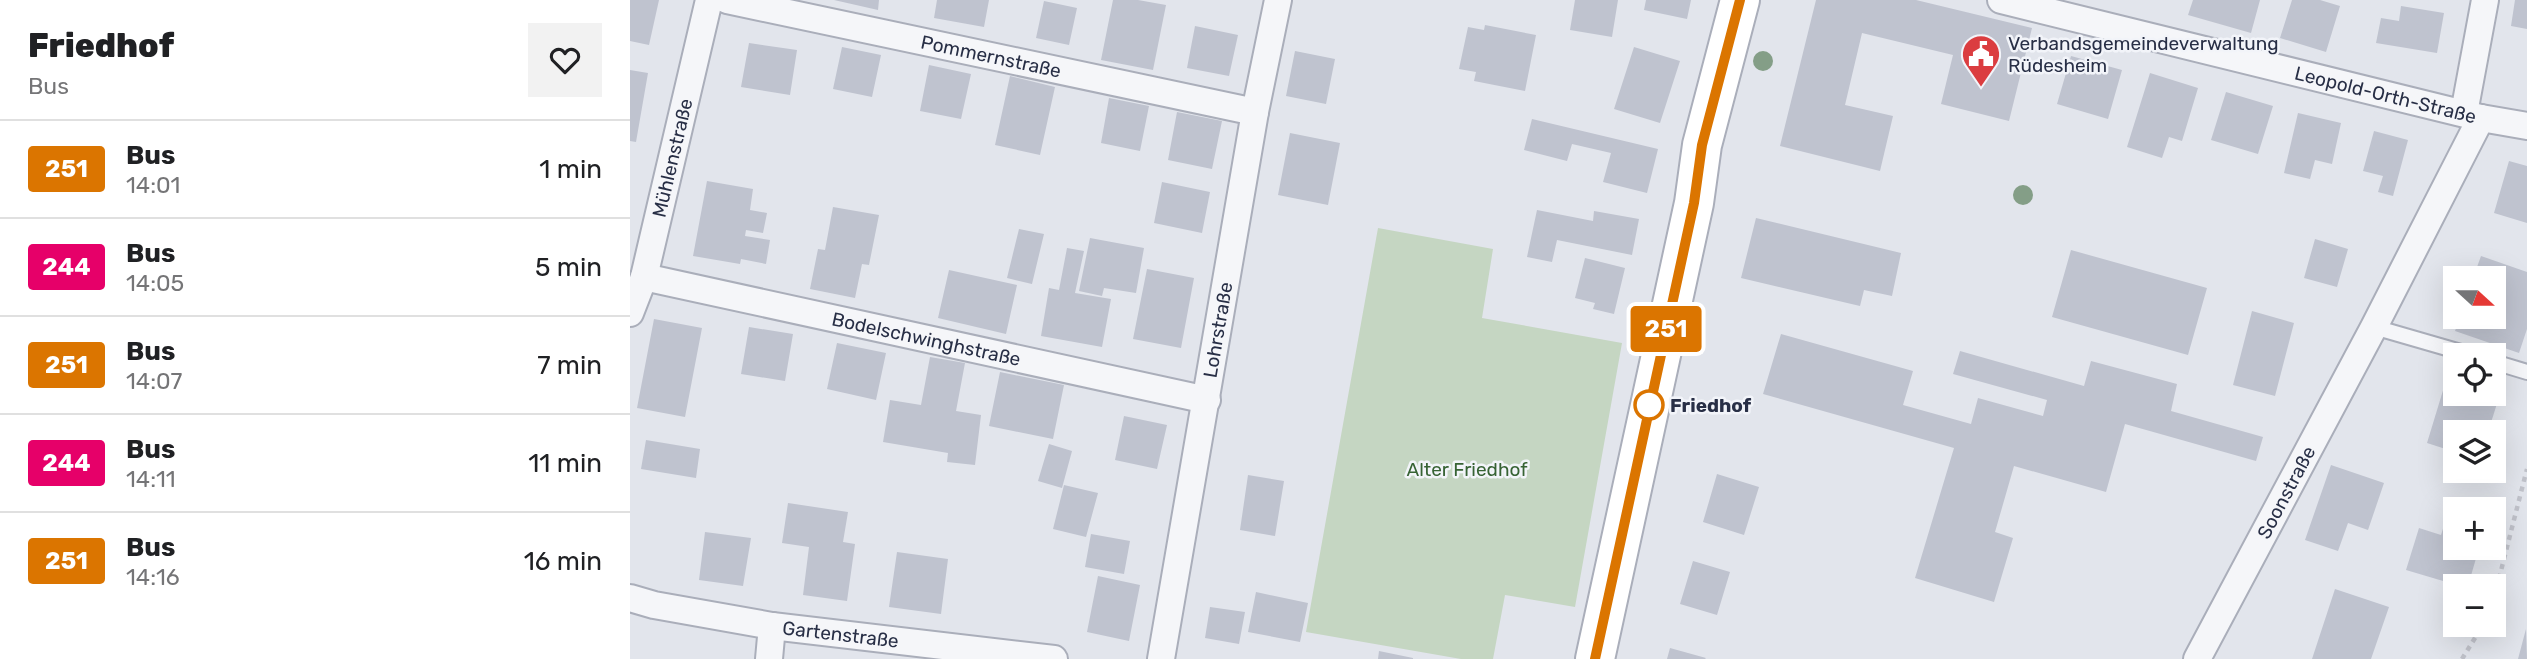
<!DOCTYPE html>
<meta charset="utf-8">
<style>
:root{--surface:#fff;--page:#f2f2f2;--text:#202124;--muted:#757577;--line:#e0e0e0}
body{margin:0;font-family:Rubik,sans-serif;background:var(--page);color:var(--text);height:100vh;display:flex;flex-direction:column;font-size:26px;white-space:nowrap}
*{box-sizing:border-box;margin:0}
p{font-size:23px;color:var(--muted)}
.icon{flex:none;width:38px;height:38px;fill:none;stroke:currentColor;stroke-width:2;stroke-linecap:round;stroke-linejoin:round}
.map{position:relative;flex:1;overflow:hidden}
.drawer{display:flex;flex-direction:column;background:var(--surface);width:630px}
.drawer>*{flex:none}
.badge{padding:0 14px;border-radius:5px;font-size:24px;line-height:46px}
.needle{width:46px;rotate:111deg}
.fabs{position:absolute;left:1813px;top:266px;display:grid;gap:14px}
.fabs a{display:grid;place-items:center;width:63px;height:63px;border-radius:0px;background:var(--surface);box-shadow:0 7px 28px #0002;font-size:35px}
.map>.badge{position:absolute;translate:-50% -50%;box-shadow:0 0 0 4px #fff}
.round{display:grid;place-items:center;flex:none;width:74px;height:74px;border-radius:0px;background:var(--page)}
.head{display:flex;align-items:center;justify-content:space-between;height:119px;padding:0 28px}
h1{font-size:33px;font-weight:800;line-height:52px}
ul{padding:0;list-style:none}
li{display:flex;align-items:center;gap:21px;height:98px;padding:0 28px;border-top:2px solid var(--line)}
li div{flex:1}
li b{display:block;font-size:26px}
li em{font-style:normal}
li .badge{min-width:77px;font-weight:700;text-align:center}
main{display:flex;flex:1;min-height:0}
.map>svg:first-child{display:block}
</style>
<main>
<section class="drawer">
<div class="head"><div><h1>Friedhof</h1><p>Bus</p></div><a class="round"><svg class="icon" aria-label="heart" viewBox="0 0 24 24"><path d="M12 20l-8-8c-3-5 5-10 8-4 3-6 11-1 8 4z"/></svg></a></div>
<ul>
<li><span class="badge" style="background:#db7500;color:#fff">251</span><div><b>Bus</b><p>14:01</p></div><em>1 min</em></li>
<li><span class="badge" style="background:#e60069;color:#fff">244</span><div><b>Bus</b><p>14:05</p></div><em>5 min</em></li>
<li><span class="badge" style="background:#db7500;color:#fff">251</span><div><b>Bus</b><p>14:07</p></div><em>7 min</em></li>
<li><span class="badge" style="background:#e60069;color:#fff">244</span><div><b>Bus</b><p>14:11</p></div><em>11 min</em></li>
<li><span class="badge" style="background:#db7500;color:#fff">251</span><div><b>Bus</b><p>14:16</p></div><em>16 min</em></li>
</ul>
</section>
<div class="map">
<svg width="1897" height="659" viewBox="0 0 1897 659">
<rect width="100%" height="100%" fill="#e2e5ec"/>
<!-- green -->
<path fill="#c5d6c2" d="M 748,228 L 863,249 L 852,318 L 992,343 L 945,607 L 875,595 L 863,659 L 831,659 L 676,632 Z"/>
<!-- building -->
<path fill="#bfc3cf" d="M 0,0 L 29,0 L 19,45 L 0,41 Z
M 204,0 L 249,0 L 248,10 Z
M 307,0 L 359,0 L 354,27 L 304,18 Z
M 483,0 L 508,0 L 536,5 L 523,70 L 471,60 Z
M 945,0 L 988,0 L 982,37 L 940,30 Z
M 1016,0 L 1061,0 L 1057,19 L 1014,10 Z
M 1186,0 L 1286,0 L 1402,28 L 1379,121 L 1311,104 L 1323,55 L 1232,33 L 1215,105 L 1263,116 L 1250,171 L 1150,146 Z
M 1563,0 L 1630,0 L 1621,33 L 1558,15 Z
M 1662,0 L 1690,0 L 1710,6 L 1696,52 L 1650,38 Z
M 1885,0 L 1897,0 L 1897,29 L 1881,26 Z
M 414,1 L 447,8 L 439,45 L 406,38 Z
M 1771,6 L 1814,13 L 1807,53 L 1746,43 L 1751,18 L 1769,21 Z
M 855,25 L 906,35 L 895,91 L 844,81 L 846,72 L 829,69 L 838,27 L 854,30 Z
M 565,26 L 608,35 L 599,76 L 557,68 Z
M 119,43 L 167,50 L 160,95 L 111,87 Z
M 212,47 L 251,55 L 242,97 L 203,89 Z
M 1004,47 L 1050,61 L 1030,123 L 984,109 Z
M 665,51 L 705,59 L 696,104 L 656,96 Z
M 1441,56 L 1492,70 L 1478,119 L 1427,104 Z
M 299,65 L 341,74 L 331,119 L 290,111 Z
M 0,70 L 18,73 L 6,142 L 0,141 Z
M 1520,73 L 1568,88 L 1552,141 L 1539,137 L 1532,158 L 1497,147 Z
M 380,76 L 425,87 L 410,155 L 365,145 Z
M 1596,92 L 1643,106 L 1628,154 L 1581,140 Z
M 479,98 L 519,106 L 510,151 L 471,143 Z
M 547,112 L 592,121 L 582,169 L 538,160 Z
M 1668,113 L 1711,123 L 1702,164 L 1685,160 L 1680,179 L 1654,173 Z
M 902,119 L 1028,149 L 1017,193 L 973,182 L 981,153 L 942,144 L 937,161 L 894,150 Z
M 1744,131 L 1778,140 L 1763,196 L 1748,192 L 1753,176 L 1733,171 Z
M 660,133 L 710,143 L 698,205 L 648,195 Z
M 1879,161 L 1897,166 L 1897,223 L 1864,213 Z
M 77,181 L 123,189 L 120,210 L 137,213 L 133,233 L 116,230 L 115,236 L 140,240 L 136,264 L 111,259 L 110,264 L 63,256 Z
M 532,182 L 580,192 L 572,233 L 524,223 Z
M 203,207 L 249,215 L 239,265 L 232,264 L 225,298 L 180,289 L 188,249 L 195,250 Z
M 907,210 L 963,221 L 964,211 L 1009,219 L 1002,255 L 927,240 L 922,262 L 897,257 Z
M 1126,218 L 1271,253 L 1262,296 L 1234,290 L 1230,306 L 1111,278 Z
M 389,229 L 414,234 L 402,284 L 377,278 Z
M 460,238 L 514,248 L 506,293 L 474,288 L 472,296 L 449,291 Z
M 1685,239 L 1718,249 L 1707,287 L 1674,278 Z
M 437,248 L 454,251 L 445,293 L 481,299 L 472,347 L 411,336 L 419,288 L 429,290 Z
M 1441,250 L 1577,288 L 1558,355 L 1422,317 Z
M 1851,256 L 1897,272 L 1897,329 L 1889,353 L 1825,331 L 1830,317 L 1864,317 L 1864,278 L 1843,278 Z
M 955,258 L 995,268 L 984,314 L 963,309 L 965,303 L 945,298 Z
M 517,269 L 564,278 L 551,348 L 503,339 Z
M 319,270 L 387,285 L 376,334 L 308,318 Z
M 1622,311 L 1664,323 L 1645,396 L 1603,385 Z
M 24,319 L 72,328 L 55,417 L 7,408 Z
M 119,327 L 163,334 L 155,381 L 111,374 Z
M 1151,334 L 1283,371 L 1273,405 L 1341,424 L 1348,398 L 1413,416 L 1417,400 L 1323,374 L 1330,351 L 1454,386 L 1461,361 L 1547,384 L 1541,411 L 1633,437 L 1626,461 L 1495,424 L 1476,492 L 1384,466 L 1365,532 L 1383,538 L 1364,602 L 1285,578 L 1324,448 L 1133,394 Z
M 207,343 L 256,353 L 246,400 L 197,389 Z
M 300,357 L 335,363 L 326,411 L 351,415 L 345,465 L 317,462 L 318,453 L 253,442 L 260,400 L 291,405 Z
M 370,372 L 434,385 L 423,439 L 359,426 Z
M 1818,374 L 1825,376 L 1825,394 L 1864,394 L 1864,388 L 1871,391 L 1858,432 L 1825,432 L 1825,452 L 1797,443 Z
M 494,416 L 537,425 L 527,469 L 485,460 Z
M 16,440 L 70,449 L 66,478 L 11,469 Z
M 419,444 L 442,451 L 432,488 L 408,481 Z
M 1701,465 L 1754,483 L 1738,530 L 1718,523 L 1708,551 L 1675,540 Z
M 1087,474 L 1129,487 L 1114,535 L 1073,522 Z
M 618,475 L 654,481 L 645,536 L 610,530 Z
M 434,485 L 468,493 L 456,537 L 423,529 Z
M 158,503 L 218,512 L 213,542 L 225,544 L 217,601 L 173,595 L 179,547 L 152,543 Z
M 1818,513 L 1825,515 L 1825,548 L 1849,548 L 1838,586 L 1830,586 L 1776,570 L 1789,528 L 1811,535 Z
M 75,532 L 121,538 L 113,586 L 69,580 Z
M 461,534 L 500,541 L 494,574 L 455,567 Z
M 267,552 L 318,559 L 311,614 L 259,607 Z
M 1063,561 L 1100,572 L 1087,615 L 1050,604 Z
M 468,576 L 510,585 L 499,641 L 457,632 Z
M 1705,589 L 1759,607 L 1741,659 L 1682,659 Z
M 626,592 L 678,603 L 670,642 L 618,632 Z
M 580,607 L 615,612 L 609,644 L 575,638 Z
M 1896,629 L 1897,659 L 1888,659 Z
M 1040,648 L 1076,658 L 1075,659 L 1037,659 Z
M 749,651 L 783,658 L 783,659 L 748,659 Z"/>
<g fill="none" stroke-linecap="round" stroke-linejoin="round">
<!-- lane casing -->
<g stroke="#aaaeba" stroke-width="18">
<path id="lane" d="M 1744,327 L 1841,355
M 1864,362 L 1897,372"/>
</g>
<!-- street casing -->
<g stroke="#aaaeba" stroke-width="30">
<g id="street">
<path id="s1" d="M 97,0 L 625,112"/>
<path id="s2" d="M 1371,0 L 1851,118 L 1897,126"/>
<path d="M 1834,113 L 1855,0"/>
<path id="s3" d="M 14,277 L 577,400"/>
<path id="s4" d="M 0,313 L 14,277 L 79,0"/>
<path id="s5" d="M 0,598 L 24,605 L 142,626 L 424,659"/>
<path d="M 139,659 L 142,626"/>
<path id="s6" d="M 531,659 L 625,112 L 648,0"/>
<path id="s7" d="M 1567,659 L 1744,327 L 1851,118"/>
</g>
</g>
<!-- secondary casing -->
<g stroke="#aaaeba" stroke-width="42">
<path id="secondary" d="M 965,659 L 1064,203 L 1072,145 L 1110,0"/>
</g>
<!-- path -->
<path stroke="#c0c2ca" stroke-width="4.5" stroke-dasharray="5 5" stroke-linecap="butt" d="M 1864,598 L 1897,469
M 1832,659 L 1853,625"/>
<!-- lane -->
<use href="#lane" stroke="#f5f6f9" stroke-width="14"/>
<!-- street -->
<use href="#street" stroke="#f5f6f9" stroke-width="26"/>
<!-- secondary -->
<use href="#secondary" stroke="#fff" stroke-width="38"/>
</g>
<!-- trees -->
<g fill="#849e87">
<circle cx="1133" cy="61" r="10"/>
<circle cx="1393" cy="195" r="10"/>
</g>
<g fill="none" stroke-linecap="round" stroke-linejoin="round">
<!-- line casing -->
<g stroke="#fff" stroke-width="16">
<path id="line" d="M 965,659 L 1064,203 L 1072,145 L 1110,0"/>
</g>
<!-- line -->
<use href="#line" stroke="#db7500" stroke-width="10"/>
</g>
<!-- icons -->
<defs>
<g id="civic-pin" transform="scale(2.0125)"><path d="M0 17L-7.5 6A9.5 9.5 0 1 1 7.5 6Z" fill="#db3d40" stroke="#f2f4f9"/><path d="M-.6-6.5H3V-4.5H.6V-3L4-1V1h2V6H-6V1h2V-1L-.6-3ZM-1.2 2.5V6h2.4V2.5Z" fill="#fff"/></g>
</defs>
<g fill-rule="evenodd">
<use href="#civic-pin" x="1351" y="54"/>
</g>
<!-- markers -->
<circle fill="#fff" stroke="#db7500" stroke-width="3.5" cx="1019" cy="405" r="14"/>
<g text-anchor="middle" stroke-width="5" stroke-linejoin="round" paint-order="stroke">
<!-- poi labels -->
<g font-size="19" fill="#282f46" stroke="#f2f4f9" text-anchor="start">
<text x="1378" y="50">Verbandsgemeindeverwaltung<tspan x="1378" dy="22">Rüdesheim</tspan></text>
</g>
<!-- street labels -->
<g font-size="19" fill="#282f46" stroke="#f2f4f9">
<text dy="7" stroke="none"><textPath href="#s1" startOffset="270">Pommernstraße</textPath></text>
<text dy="7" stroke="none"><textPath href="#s2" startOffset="396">Leopold-Orth-Straße</textPath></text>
<text dy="7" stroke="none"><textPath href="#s4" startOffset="161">Mühlenstraße</textPath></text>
<text dy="7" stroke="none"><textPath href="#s6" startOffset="334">Lohrstraße</textPath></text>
<text dy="7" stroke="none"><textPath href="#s3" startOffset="289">Bodelschwinghstraße</textPath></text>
<text dy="7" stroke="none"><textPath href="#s7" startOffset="189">Soonstraße</textPath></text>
<text dy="7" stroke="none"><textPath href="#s5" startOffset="214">Gartenstraße</textPath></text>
</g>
<!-- stop labels -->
<g font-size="19" font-weight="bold" fill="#282f46" stroke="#f2f4f9" text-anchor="start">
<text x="1040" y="412">Friedhof</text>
</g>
<!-- park labels -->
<g font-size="19" fill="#376334" stroke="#f2f4f9">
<text x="837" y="476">Alter Friedhof</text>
</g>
</g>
</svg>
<div class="fabs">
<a><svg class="needle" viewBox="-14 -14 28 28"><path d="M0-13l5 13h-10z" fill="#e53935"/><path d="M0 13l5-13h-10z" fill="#757577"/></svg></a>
<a><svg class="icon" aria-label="locate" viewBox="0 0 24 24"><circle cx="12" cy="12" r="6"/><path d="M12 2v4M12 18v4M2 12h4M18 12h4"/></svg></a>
<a><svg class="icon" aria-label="layers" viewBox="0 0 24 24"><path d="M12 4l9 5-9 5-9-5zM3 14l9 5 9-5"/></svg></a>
<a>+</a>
<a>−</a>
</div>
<b class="badge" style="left:1036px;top:329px;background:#db7500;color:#fff">251</b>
</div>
</main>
